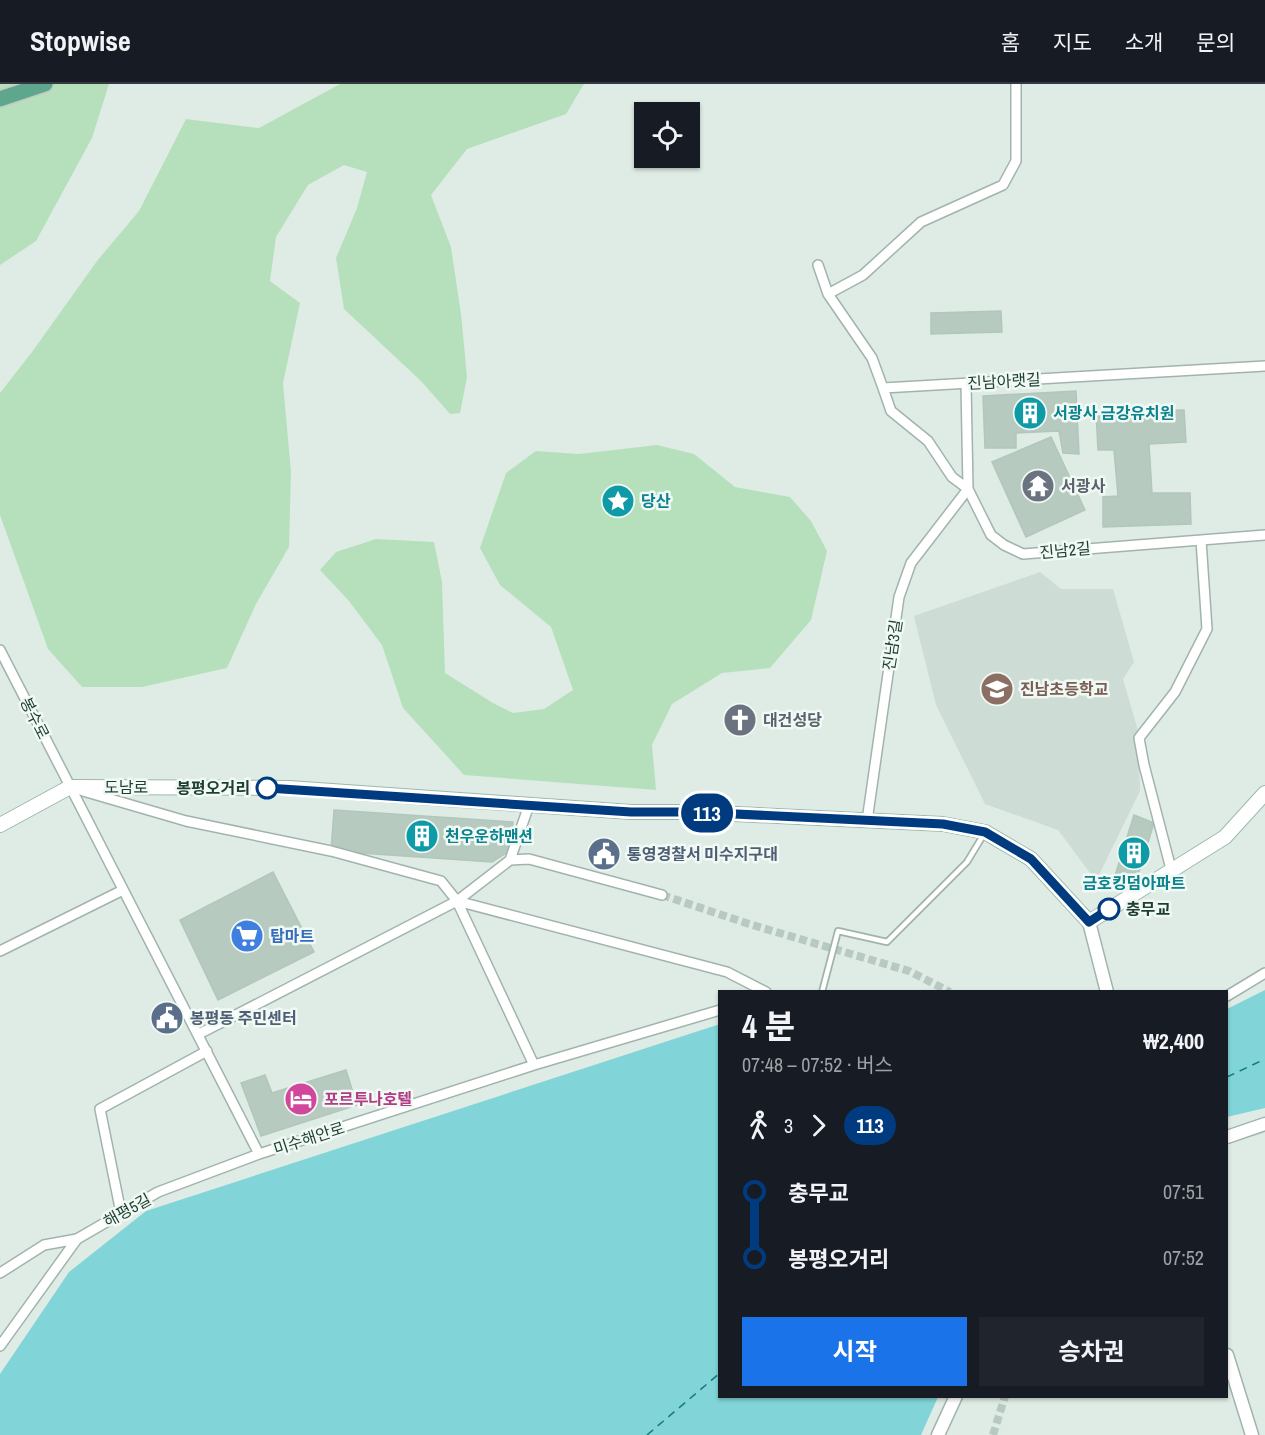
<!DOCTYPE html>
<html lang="ko">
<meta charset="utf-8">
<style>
:root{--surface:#171b24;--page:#20242c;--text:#f1f3f6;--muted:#9ea1a6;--line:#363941;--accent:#1a73e8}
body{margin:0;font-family:"Archivo Narrow","Noto Sans KR",sans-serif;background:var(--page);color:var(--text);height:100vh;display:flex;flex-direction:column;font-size:22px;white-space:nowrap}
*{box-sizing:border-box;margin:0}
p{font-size:20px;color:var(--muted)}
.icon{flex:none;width:33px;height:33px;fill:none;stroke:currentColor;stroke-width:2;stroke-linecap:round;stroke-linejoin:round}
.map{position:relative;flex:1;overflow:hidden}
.details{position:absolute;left:718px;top:906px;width:510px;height:408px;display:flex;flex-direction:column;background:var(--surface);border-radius:0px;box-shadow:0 2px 4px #0004}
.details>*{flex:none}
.badge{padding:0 12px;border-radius:20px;font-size:21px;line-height:39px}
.buttons{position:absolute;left:634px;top:18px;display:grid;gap:12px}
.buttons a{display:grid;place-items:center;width:66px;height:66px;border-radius:0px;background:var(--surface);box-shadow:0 2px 4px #0004;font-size:30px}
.map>.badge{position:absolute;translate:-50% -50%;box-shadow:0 0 0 3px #fff}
.legs{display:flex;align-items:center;gap:9px;height:66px;padding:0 24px;font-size:20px}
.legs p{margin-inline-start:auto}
.overview{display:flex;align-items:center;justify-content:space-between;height:102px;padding:0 24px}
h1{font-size:33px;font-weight:700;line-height:45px}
.action{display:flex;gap:12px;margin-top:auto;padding:12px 24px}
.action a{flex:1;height:69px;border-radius:0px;background:var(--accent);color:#fff;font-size:24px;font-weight:700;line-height:69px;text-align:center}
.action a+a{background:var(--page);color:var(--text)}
ul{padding:0 24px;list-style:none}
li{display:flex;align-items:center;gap:21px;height:66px;font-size:22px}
li i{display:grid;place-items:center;width:9px;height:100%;margin:0 8px;background:currentColor}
li i::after{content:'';width:15px;height:15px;margin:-8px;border:4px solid;border-radius:50%;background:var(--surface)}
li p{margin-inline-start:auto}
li:first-child i{background:linear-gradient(#0000 50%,currentColor 0)}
li:last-child i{background:linear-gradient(currentColor 50%,#0000 0)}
header{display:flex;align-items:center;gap:36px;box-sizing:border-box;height:84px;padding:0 30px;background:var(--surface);border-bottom:2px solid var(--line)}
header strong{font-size:28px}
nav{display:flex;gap:33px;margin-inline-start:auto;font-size:21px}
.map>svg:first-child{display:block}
</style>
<header>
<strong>Stopwise</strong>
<nav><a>홈</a><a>지도</a><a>소개</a><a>문의</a></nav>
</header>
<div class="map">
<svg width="1265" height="1351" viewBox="0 0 1265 1351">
<rect width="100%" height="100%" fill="#dfece5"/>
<!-- built -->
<path fill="#cddcd4" d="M 1040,488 L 1061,505 L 1113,505 L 1134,578 L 1123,595 L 1138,647 L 1140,707 L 1096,797 L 1058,746 L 985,720 L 936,621 L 914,532 Z"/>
<!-- green -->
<path fill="#b6e0bc" d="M 0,0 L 109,0 L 92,54 L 36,157 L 0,181 Z
M 340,0 L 584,0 L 566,30 L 467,65 L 431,111 L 451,163 L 461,230 L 467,293 L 460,329 L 450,330 L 421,297 L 344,225 L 336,174 L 357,124 L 367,88 L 344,81 L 308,101 L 276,153 L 270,197 L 300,219 L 283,299 L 291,388 L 289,463 L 256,520 L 227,584 L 142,603 L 82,603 L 48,565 L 0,431 L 0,309 L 32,268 L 97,177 L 139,127 L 186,35 L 259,44 Z
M 657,361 L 694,370 L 735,403 L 790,413 L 811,437 L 827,467 L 811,536 L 770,584 L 722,589 L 672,620 L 652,661 L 656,706 L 464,691 L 403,624 L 382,561 L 349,517 L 320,486 L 336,468 L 376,455 L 434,458 L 442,498 L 445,589 L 493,619 L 513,629 L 544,625 L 573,606 L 551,543 L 500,501 L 480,464 L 506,389 L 536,367 L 579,370 Z"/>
<!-- water -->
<path fill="#81d5d8" d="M 1265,906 L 1265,1024 L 1227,1033 L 1227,925 Z
M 720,940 L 720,1312 L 938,1313 L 921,1351 L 0,1351 L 0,1290 L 69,1188 L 146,1127 Z"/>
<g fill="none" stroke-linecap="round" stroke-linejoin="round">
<!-- ferry -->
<path stroke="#127b81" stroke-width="1.5" stroke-dasharray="8 6" stroke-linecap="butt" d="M 1227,993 L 1265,975
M 647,1351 L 720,1289"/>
</g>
<!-- building -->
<path fill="#b7cac0" stroke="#b1c7bb" stroke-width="1.5" d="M 1001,227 L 1002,248 L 931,250 L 931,229 Z
M 1076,307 L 1079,370 L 1063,369 L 1059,347 L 1016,349 L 1016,364 L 985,364 L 983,312 Z
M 1184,326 L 1186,358 L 1149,360 L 1152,409 L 1190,409 L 1191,440 L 1103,443 L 1103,413 L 1118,412 L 1114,366 L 1098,366 L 1096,328 Z
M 1051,353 L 1085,426 L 1026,453 L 992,378 Z
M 334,726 L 513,738 L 511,766 L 492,778 L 331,767 Z
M 1134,731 L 1154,739 L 1134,804 L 1113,798 Z
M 273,788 L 314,868 L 218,916 L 180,836 Z
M 346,986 L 357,1021 L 261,1052 L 241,999 L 265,991 L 272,1009 Z"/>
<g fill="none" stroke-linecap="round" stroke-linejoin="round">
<!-- pedestrian-tunnel -->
<path stroke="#b8c9c1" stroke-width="8" stroke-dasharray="8 4" stroke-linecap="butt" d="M 662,811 L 749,840 L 909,887 L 950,908
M 993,1351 L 1005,1312"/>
<!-- service casing -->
<g stroke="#a1b4ac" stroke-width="8">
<path id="service" d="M 822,908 L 838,847 L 887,858 L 967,778 L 984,750"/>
</g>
<!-- minor casing -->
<g stroke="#a1b4ac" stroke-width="12">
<path id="minor" d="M 818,181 L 828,210 L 872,274 L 883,304 L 1265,282
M 828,210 L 863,191 L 921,138 L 1003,101 L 1016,77 L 1016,0
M 966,299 L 968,405 L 991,451 L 1004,461 L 1023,470 L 1265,451
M 0,566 L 259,1070 L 534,981 L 720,926
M 83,707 L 186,737 L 331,767 L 441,797 L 457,817 L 510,776 L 529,775 L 662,811
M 867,737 L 899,513 L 911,479 L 968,405 L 952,393 L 928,357 L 891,327 L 883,304
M 510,776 L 529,721
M 1171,785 L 1144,681 L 1139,654 L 1175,608 L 1207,545 L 1201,456
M 457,817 L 534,981
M 0,867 L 123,806
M 1227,912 L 1265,889
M 199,950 L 457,817 L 727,888 L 766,908
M 121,1129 L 100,1025 L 207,967
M 0,1189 L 44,1161 L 77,1155 L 158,1108 L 259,1070
M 0,1262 L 77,1155"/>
</g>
<!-- tertiary casing -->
<g stroke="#a1b4ac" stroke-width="15">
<path id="tertiary" d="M 1089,838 L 1107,908
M 1227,1053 L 1265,1040
M 1227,1271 L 1252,1351
M 938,1351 L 956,1312"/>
</g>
<!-- secondary casing -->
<g stroke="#9cb9ac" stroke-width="16">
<path id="secondary" d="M 0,741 L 70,703 L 289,704 L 631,728 L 694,728 L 943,740 L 985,748 L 1031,775 L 1089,838 L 1225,753 L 1265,709"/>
</g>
<!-- primary casing -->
<g stroke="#c0c9c6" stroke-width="18">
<path id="primary" d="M 0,15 L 45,0"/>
</g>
<!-- service -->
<use href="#service" stroke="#fff" stroke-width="4.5"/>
<!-- minor -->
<use href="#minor" stroke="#fff" stroke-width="9"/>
<!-- tertiary -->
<use href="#tertiary" stroke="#fff" stroke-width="12"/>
<!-- secondary -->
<use href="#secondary" stroke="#fff" stroke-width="14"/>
<!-- primary -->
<use href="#primary" stroke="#5fa78c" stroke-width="15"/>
</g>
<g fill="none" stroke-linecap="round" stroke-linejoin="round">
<!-- line-1 casing -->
<g stroke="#fff" stroke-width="14">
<path id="line-1" d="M 267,704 L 631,728 L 694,728 L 943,740 L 985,748 L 1031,775 L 1089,838 L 1109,825"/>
</g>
<!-- line-1 -->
<use href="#line-1" stroke="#003b80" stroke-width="9"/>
</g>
<!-- icons -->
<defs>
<g id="building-disc" transform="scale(1.725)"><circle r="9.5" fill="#0f9aa8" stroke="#f0f9f3"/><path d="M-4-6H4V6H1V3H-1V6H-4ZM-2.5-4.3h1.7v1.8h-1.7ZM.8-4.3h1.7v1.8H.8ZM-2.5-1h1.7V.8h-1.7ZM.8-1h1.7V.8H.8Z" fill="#fff"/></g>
<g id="temple-disc" transform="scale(1.725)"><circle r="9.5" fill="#6b7280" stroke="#f0f9f3"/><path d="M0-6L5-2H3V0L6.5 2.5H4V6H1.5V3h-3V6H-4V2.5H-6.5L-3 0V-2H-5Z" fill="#fff"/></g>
<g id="sight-disc" transform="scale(1.725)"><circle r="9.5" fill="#0f9aa8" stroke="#f0f9f3"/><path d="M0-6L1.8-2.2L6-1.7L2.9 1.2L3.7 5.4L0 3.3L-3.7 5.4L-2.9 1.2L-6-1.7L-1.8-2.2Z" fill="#fff"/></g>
<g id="school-disc" transform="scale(1.725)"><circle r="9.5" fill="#8d6e63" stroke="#f0f9f3"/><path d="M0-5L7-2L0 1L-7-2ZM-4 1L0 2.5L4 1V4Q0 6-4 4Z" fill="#fff"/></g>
<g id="church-disc" transform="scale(1.725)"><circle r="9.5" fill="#6b7280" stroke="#f0f9f3"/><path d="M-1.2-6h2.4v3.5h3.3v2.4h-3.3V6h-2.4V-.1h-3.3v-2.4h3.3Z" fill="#fff"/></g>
<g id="civic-disc" transform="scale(1.725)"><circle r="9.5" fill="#5c6f8a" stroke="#f0f9f3"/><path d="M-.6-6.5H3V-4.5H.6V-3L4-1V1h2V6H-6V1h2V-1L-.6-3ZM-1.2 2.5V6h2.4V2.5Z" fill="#fff"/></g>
<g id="supermarket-disc" transform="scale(1.725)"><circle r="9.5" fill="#3f7fe0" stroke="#f0f9f3"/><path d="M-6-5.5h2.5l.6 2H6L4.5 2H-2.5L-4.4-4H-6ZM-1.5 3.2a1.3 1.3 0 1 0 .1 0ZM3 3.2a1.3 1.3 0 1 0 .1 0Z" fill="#fff"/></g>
<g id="hotel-disc" transform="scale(1.725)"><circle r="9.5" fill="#d1479c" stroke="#f0f9f3"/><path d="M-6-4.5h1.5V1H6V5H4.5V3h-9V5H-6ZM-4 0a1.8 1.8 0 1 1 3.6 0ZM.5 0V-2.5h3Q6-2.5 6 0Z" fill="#fff"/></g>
</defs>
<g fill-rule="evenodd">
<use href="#building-disc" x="1030" y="329"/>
<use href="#temple-disc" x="1038" y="402"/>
<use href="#sight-disc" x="618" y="417"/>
<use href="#school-disc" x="997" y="605"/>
<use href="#church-disc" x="740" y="636"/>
<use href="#building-disc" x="422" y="752"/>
<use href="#building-disc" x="1134" y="769"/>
<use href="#civic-disc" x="604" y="770"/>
<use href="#supermarket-disc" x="247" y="852"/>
<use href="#civic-disc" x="167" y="934"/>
<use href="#hotel-disc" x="301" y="1015"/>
</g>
<!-- markers -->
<g fill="#fff" stroke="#003b80" stroke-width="3">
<circle cx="267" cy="704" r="10"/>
<circle cx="1109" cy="825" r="10"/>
</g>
<g text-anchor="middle" stroke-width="5" stroke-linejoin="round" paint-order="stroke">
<!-- street labels -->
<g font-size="16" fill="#1e3e32" stroke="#f0f9f3">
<text transform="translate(1004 297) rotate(-3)" y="6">진남아랫길</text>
<text transform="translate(1065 466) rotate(-5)" y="6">진남2길</text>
<text transform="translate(892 561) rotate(-81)" y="6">진남3길</text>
<text transform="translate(35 634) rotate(63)" y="6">봉수로</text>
<text x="126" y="709">도남로</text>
<text transform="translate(309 1054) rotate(-18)" y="6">미수해안로</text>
<text transform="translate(127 1126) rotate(-29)" y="6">해평5길</text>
</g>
<!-- culture labels -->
<g font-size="16" font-weight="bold" fill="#0d838f" stroke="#f0f9f3" text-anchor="start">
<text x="1053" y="335">서광사 금강유치원</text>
<text x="641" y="423">당산</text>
<text x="445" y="758">천우운하맨션</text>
<text x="1134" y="805" text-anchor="middle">금호킹덤아파트</text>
</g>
<!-- worship labels -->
<g font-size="16" font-weight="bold" fill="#5b616d" stroke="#f0f9f3" text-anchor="start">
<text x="1061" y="408">서광사</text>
<text x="763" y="642">대건성당</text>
</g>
<!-- education labels -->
<g font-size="16" font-weight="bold" fill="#785e54" stroke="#f0f9f3" text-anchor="start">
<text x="1020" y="611">진남초등학교</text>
</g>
<!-- stop labels -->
<g font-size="16" font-weight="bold" fill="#1e3e32" stroke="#f0f9f3" text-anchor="end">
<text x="250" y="710">봉평오거리</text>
<text x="1126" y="831" text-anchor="start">충무교</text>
</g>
<!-- service labels -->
<g font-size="16" font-weight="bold" fill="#4e5e75" stroke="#f0f9f3" text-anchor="start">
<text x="627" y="776">통영경찰서 미수지구대</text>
<text x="190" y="940">봉평동 주민센터</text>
</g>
<!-- shop labels -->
<g font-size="16" font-weight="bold" fill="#366cbe" stroke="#f0f9f3" text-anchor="start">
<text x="270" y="858">탑마트</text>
</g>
<!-- hotel labels -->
<g font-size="16" font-weight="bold" fill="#b23c85" stroke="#f0f9f3" text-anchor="start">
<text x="324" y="1021">포르투나호텔</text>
</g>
</g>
</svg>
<div class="buttons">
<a><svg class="icon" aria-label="locate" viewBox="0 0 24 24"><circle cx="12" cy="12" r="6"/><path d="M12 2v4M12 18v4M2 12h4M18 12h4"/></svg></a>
</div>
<b class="badge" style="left:707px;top:729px;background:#003b80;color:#fff">113</b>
<section class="details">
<div class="overview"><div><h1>4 분</h1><p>07:48 – 07:52 · 버스</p></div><b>₩2,400</b></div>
<div class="legs"><svg class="icon" aria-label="walk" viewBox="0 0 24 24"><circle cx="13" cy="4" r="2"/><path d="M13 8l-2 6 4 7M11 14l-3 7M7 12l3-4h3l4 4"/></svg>3<svg class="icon" aria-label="forward" viewBox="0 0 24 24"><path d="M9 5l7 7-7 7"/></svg><b class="badge" style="background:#003b80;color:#fff">113</b></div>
<ul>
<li><i style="color:#003b80"></i><b>충무교</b><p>07:51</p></li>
<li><i style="color:#003b80"></i><b>봉평오거리</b><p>07:52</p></li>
</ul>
<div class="action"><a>시작</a><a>승차권</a></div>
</section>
</div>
